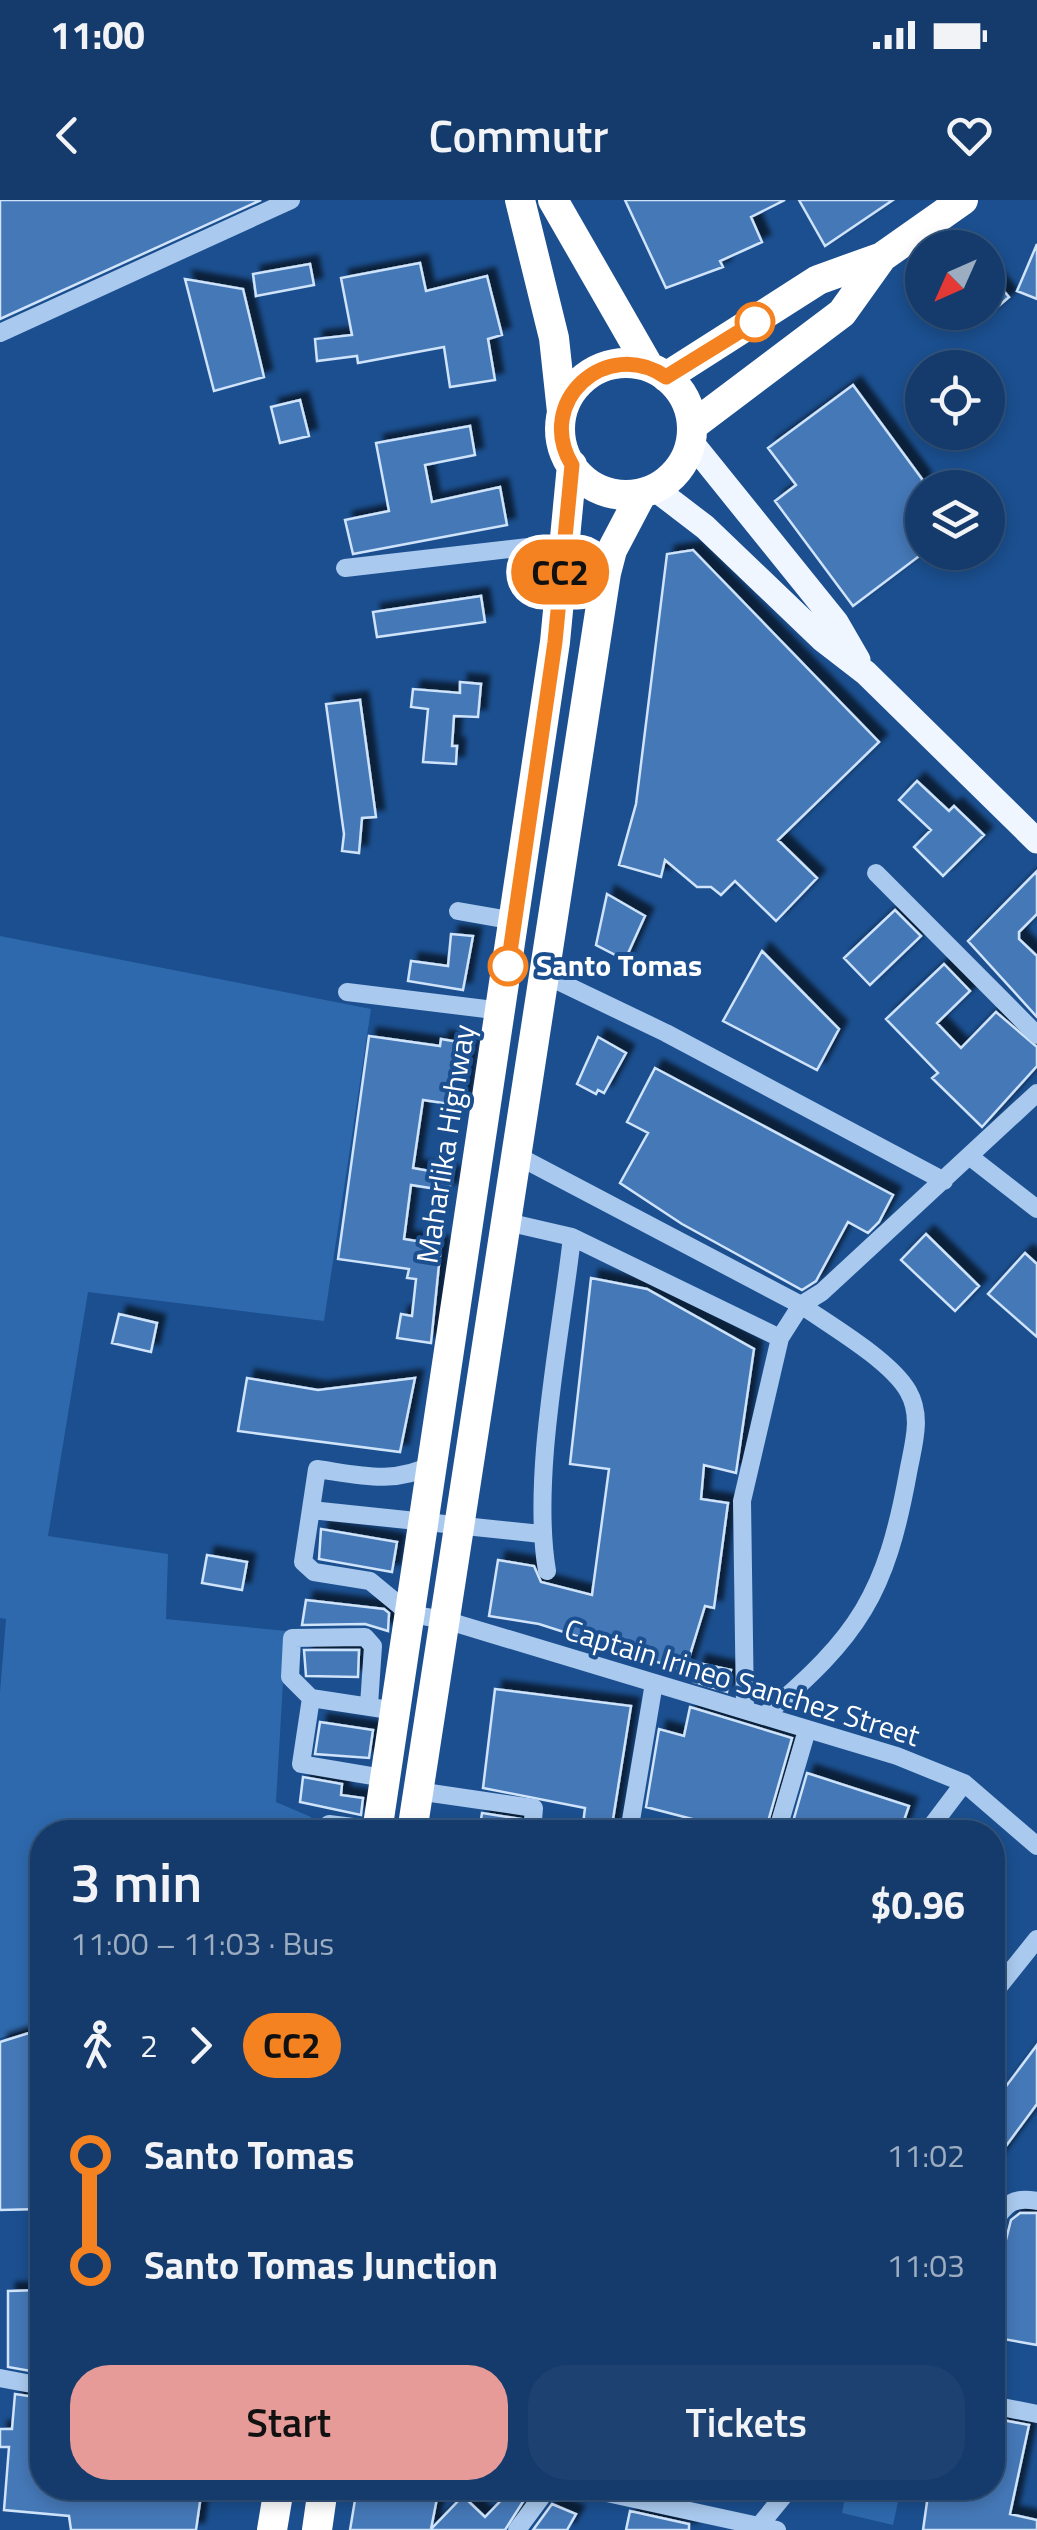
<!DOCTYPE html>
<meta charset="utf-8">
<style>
:root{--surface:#143b6b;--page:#1d4271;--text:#f1f3f6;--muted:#9dadc1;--line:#33557e;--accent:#e69b98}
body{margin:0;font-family:"Titillium Web",sans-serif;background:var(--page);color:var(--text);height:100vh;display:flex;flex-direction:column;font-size:38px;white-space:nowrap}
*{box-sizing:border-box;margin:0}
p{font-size:32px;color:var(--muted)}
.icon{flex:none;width:55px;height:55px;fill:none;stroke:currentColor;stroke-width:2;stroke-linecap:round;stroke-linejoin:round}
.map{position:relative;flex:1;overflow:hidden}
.panel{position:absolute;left:30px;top:1620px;width:975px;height:680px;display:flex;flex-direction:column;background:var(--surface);border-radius:40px;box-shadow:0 5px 15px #0003,0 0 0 2px var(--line)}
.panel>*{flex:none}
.badge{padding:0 20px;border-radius:32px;font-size:35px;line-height:65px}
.needle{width:65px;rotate:225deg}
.buttons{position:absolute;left:905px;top:30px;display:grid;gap:20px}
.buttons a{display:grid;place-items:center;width:100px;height:100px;border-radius:50%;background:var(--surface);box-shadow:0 5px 15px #0003,0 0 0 2px var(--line);font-size:50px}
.map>.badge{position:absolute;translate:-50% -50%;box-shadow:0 0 0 5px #fff}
.legs{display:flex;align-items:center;gap:15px;height:110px;padding:0 40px;font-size:32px}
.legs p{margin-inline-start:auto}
.head{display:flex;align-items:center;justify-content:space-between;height:170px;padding:0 40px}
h1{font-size:55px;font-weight:600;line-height:75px}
.button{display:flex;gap:20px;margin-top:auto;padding:20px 40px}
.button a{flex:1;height:115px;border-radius:40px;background:var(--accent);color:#111;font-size:40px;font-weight:600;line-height:115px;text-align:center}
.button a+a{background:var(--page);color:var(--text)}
ul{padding:0 40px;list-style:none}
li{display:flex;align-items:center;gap:35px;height:110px;font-size:38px}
li i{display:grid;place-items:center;width:15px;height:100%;margin:0 12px;background:currentColor}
li i::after{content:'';width:25px;height:25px;margin:-12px;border:8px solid;border-radius:50%;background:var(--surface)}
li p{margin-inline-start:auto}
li:first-child i{background:linear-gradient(#0000 50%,currentColor 0)}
li:last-child i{background:linear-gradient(currentColor 50%,#0000 0)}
.status{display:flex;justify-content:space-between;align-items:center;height:70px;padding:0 50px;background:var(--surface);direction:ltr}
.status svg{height:28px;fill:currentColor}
header{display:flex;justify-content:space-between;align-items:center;height:130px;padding:0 40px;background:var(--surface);font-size:45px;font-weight:600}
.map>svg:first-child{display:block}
</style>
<div class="status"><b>11:00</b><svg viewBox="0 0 49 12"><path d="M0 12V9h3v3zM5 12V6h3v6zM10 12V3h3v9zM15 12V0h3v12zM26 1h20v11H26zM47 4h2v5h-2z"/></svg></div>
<header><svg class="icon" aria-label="back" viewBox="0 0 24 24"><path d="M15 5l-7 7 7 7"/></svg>Commutr<svg class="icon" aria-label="heart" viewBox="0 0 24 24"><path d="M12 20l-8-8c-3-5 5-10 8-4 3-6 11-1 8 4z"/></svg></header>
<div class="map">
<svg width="1037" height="2330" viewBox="0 0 1037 2330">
<defs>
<filter id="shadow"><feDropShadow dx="8" dy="-8" stdDeviation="2.5" flood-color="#0009"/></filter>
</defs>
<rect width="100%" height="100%" fill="#1b4f8f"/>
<!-- green -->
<path fill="#2e69ad" d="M 0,736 L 371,809 L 324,1121 L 88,1092 L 48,1336 L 168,1354 L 166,1419 L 286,1431 L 276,1602 L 311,1617 L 308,1632 L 42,1632 L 42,1825 L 0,1838 L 0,1492 L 6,1419 L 0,1418 Z
M 847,2288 L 901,2288 L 893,2325 L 842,2313 Z"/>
<!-- building -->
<path fill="#4478b7" stroke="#cfe3fa" stroke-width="2.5" filter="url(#shadow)" d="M 0,0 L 261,0 L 0,119 Z
M 625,0 L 785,0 L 751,17 L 762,42 L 720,61 L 723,67 L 666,88 Z
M 799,0 L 893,0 L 825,46 Z
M 1037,44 L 1037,99 L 1017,91 Z
M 420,63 L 426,91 L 487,76 L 502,135 L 488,139 L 495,180 L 450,187 L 444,147 L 358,163 L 357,156 L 317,161 L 315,139 L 352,135 L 341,78 Z
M 310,64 L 314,85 L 256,96 L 253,74 Z
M 988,72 L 1009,97 L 988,115 Z
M 185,79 L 243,89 L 264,177 L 214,191 Z
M 853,185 L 922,279 L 922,354 L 853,406 L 775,301 L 796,285 L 768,248 Z
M 300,200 L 309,236 L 280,243 L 271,207 Z
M 470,226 L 475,255 L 425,265 L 432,302 L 500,287 L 507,325 L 353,354 L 345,320 L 389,311 L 376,243 Z
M 693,350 L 879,542 L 778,640 L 817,678 L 776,721 L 735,681 L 721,695 L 711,687 L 697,687 L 665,660 L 661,677 L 619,665 L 636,604 L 667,354 Z
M 481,396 L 485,422 L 377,437 L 373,412 Z
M 460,482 L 481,484 L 478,517 L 454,516 L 452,546 L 457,546 L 456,564 L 423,562 L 428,509 L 411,507 L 413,489 L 460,493 Z
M 360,500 L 376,617 L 362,618 L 359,653 L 342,651 L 344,634 L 326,504 Z
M 917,581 L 949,611 L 954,606 L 984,635 L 943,676 L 914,647 L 931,630 L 899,600 Z
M 1037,671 L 1037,714 L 1019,732 L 1019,739 L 1037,756 L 1037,817 L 968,741 Z
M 607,694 L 645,716 L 625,760 L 596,745 Z
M 895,710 L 921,736 L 870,785 L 844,758 Z
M 451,734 L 473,736 L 463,790 L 408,781 L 411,761 L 448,766 Z
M 762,751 L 839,829 L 817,870 L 723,821 Z
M 944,764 L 970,791 L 937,823 L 961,848 L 996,812 L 1037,847 L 1037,866 L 982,927 L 932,878 L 938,873 L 886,819 Z
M 369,836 L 440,846 L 441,839 L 470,844 L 463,906 L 423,900 L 413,968 L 452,975 L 449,991 L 411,985 L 404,1039 L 441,1045 L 431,1143 L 397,1138 L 401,1114 L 412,1116 L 416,1079 L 407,1078 L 409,1069 L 338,1059 Z
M 598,837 L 626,853 L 604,893 L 598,890 L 596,894 L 577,884 Z
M 655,868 L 893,995 L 879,1022 L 868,1033 L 848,1022 L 816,1081 L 802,1090 L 682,1024 L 620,983 L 648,933 L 627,922 Z
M 926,1034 L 979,1086 L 955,1111 L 901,1060 Z
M 1025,1053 L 1037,1064 L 1037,1137 L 988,1094 Z
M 591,1078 L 647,1089 L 754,1149 L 736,1273 L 704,1265 L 701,1299 L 728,1303 L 714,1408 L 705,1406 L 685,1471 L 539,1424 L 489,1416 L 498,1360 L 534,1366 L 541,1382 L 592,1395 L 609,1269 L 570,1264 Z
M 119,1114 L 157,1123 L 151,1152 L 112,1143 Z
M 247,1178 L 318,1190 L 415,1178 L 400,1252 L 238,1231 Z
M 321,1329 L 397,1342 L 392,1372 L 319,1359 Z
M 207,1355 L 247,1362 L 242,1390 L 202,1383 Z
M 306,1400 L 384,1409 L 389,1413 L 388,1431 L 365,1424 L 302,1425 Z
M 304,1450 L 359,1450 L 358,1477 L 306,1476 Z
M 698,1463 L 731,1470 L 727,1492 L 694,1482 Z
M 495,1489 L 631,1506 L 611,1632 L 582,1632 L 585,1608 L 483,1588 Z
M 690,1507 L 792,1538 L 765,1632 L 713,1632 L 715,1625 L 646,1607 L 659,1529 L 684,1536 Z
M 320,1522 L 373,1530 L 369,1558 L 315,1554 Z
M 807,1573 L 909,1606 L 900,1632 L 790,1632 Z
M 303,1577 L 342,1584 L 341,1595 L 363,1598 L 361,1615 L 300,1602 Z
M 482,1613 L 521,1619 L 520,1632 L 479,1632 Z
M 42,1829 L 42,2009 L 0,2010 L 0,1842 Z
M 1037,1845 L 1037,1904 L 992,1965 L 992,1905 Z
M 1020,2013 L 1037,2013 L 1037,2145 L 992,2137 L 992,2095 L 1011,2020 Z
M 42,2090 L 42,2173 L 8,2167 L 8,2091 Z
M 15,2194 L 42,2198 L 42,2288 L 59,2288 L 59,2291 L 202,2288 L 196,2330 L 71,2330 L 69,2316 L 4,2310 L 9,2247 L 0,2247 L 0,2229 L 12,2229 Z
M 992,2218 L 1029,2225 L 1010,2314 L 1037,2320 L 1037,2330 L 923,2330 L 929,2288 L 992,2288 Z
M 357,2288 L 439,2288 L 431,2329 L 463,2296 L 485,2317 L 513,2288 L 526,2297 L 505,2330 L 350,2330 Z
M 552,2304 L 576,2314 L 567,2330 L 533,2330 Z
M 630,2311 L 689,2324 L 689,2330 L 626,2330 Z"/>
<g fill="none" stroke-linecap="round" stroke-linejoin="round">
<!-- minor -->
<path stroke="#a9c9ee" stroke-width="18" d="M 0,133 L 291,0
M 345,368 L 562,343
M 876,673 L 1037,835
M 458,711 L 515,721
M 541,773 L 666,833 L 944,981
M 347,792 L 502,811
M 514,954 L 801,1105 L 822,1092 L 1037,893
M 969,956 L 1037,1009
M 503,1021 L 572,1037 C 561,1136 531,1276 547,1371
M 572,1037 L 780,1138
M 433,1264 C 395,1285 359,1275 317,1269 L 303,1362 L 314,1372 L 370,1381 L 410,1414 L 445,1420 L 897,1556 L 964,1583 L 1037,1646
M 311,1310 L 541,1334
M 311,1498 L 290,1477 L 292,1438 L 365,1437 L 373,1446 L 369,1505
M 745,1509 L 742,1301 L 780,1138 L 801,1105 C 831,1126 890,1160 908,1191 C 923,1217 913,1245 908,1273 C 886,1394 859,1436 765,1515
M 384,1578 L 301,1564 L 311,1498 L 396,1511
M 417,1591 L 534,1608 L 532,1632
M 318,1632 L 329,1624 L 377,1630
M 629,1632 L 654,1483
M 777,1632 L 807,1530
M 927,1632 L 964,1583
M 992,1795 L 1037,1739
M 992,2024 C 1006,2004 1013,1996 1037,2001
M 0,2178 L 42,2186
M 992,2205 L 1037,2214
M 584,2288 L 777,2330
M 759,2326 L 790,2288
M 517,2330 L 548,2288"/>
<!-- major -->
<path stroke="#f0f6ff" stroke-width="25" d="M 691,242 L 836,422 L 858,460
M 654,288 L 705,327 L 822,439 L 866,473 L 1037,641"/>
<!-- highway -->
<path stroke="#fff" stroke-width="30" d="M 520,0 L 554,138 L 562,212
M 553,0 L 649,167
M560 229a66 66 0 1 1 132 0a66 66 0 1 1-132 0Z
M 666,177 L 818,80 L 882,57 L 963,0
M 692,226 L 842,113 L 882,57
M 377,1632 L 555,442 L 572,265
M 412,1632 L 606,373 L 612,350 L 642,293
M 272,2330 L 279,2288
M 317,2330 L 323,2288"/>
</g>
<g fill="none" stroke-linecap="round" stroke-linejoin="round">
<!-- line-1 casing -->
<g stroke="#fff" stroke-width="22">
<path id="line-1" d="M 508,766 L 555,442 L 572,265 C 534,202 606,136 666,177 L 755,122"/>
</g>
<!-- line-1 -->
<use href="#line-1" stroke="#f58220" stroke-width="15"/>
</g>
<!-- markers -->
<g fill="#fff" stroke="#f58220" stroke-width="5">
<circle cx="755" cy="122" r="18"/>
<circle cx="508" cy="766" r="18"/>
</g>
<g text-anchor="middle" stroke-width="8" stroke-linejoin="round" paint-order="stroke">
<!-- stop labels -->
<g font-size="30" font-weight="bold" fill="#fff" stroke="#1b4f8f" text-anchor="start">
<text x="536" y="776">Santo Tomas</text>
</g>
<!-- street labels -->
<g font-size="30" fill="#fff" stroke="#1b4f8f">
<text transform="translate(446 944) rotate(-81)" y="10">Maharlika Highway</text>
<text transform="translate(742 1483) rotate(17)" y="10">Captain Irineo Sanchez Street</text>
</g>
</g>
</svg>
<div class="buttons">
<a><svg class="needle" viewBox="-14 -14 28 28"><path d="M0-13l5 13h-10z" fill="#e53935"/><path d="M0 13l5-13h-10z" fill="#9dadc1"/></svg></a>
<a><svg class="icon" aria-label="locate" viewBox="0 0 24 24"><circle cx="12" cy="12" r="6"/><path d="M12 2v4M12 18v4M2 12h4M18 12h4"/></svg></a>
<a><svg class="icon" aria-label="layers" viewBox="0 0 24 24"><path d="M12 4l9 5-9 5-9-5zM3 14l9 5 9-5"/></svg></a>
</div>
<b class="badge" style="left:560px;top:372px;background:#f58220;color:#111">CC2</b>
<section class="panel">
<div class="head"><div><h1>3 min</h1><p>11:00 – 11:03 · Bus</p></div><b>$0.96</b></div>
<div class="legs"><svg class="icon" aria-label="walk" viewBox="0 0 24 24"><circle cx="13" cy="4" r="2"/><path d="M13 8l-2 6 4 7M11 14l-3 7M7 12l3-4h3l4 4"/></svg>2<svg class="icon" aria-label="forward" viewBox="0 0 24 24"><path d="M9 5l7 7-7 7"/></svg><b class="badge" style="background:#f58220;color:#111">CC2</b></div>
<ul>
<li><i style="color:#f58220"></i><b>Santo Tomas</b><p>11:02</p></li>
<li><i style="color:#f58220"></i><b>Santo Tomas Junction</b><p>11:03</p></li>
</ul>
<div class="button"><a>Start</a><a>Tickets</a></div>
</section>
</div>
